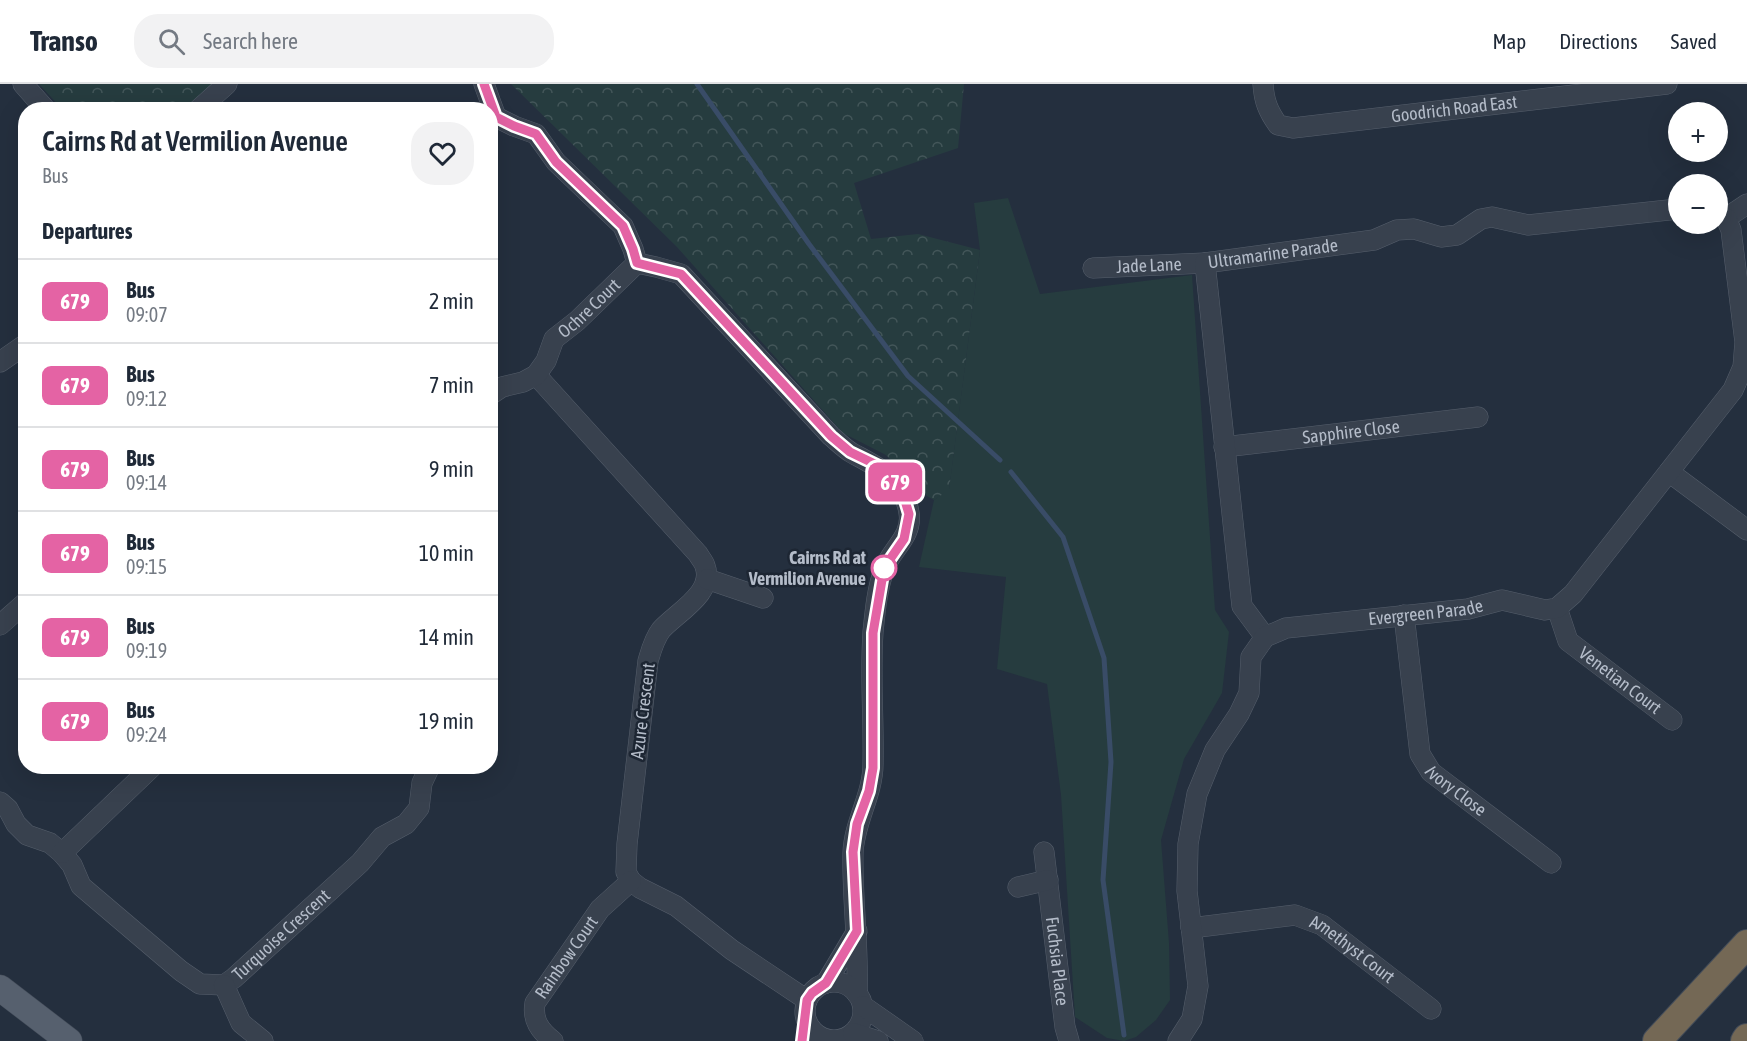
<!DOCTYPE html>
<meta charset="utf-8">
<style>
:root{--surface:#fff;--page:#f2f2f3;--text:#1f2937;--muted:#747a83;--line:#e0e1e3}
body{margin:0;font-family:"Asap Condensed",sans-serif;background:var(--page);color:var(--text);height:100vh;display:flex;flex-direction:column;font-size:22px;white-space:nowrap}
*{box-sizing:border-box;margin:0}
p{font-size:20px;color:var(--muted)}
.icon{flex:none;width:33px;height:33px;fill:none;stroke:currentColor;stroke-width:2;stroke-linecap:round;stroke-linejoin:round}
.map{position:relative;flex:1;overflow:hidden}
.details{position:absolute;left:18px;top:18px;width:480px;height:672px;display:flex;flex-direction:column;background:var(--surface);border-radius:24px;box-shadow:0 6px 24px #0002}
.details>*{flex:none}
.badge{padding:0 12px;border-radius:9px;font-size:21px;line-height:39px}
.fabs{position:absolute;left:1668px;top:18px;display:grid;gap:12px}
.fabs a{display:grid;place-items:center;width:60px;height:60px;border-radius:50%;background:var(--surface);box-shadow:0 6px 24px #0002;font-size:30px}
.map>.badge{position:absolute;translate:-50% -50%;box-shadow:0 0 0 3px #fff}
h2{padding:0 24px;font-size:22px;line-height:54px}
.round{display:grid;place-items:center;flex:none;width:63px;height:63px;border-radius:24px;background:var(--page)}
.headline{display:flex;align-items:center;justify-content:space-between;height:102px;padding:0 24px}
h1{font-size:28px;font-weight:600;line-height:45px}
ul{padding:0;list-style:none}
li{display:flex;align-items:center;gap:18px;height:84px;padding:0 24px;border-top:2px solid var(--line)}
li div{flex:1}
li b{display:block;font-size:22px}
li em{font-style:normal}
li .badge{min-width:66px;font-weight:700;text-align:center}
header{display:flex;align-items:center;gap:36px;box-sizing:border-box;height:84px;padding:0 30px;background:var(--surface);border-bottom:2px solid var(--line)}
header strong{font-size:28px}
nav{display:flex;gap:33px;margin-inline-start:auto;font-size:21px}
.search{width:420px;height:54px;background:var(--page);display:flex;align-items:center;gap:15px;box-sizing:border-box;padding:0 21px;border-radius:24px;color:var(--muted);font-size:22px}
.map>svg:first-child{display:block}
</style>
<header>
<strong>Transo</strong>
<div class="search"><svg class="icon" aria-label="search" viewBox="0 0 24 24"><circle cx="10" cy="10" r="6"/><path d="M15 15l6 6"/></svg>Search here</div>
<nav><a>Map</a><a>Directions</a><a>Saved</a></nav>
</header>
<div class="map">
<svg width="1747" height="957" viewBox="0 0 1747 957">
<defs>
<pattern id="forest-crowns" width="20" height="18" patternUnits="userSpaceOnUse" patternTransform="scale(1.5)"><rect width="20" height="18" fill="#263c3f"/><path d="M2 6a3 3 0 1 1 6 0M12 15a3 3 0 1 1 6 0" fill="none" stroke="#435659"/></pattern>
</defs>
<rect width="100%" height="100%" fill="#242f3e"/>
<!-- green -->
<path fill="#263c3f" d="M 1008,114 L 1040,210 L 1192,191 L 1215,526 L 1229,548 L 1222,609 L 1184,675 L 1161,756 L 1169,859 L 1170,916 L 1156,936 L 1136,953 L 1124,957 L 1107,954 L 1075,933 L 1061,711 L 1047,600 L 997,585 L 1006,493 L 919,483 L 934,416 L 949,405 L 980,166 L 974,119 Z"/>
<!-- forest -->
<path fill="url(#forest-crowns)" d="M 39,0 L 213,0 L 185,26 L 62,25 Z
M 511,0 L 964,0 L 958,64 L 854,99 L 871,155 L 918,150 L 980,166 L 949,406 L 934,416 L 927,412 L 886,371 L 843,349 L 677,163 Z"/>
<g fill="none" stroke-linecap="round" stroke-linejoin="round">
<!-- stream -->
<path stroke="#394c67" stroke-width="5" d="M 697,0 L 809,160 L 908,292 L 1000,376
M 1011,388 L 1063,453 L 1104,574 L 1111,678 L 1103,796 L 1124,951"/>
<!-- minor casing -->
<g stroke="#565f6c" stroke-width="21">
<g id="minor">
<path d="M 23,0 L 46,26"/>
<path d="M 484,0 L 496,33 L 514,42 L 536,50 L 556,78 L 623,142 L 633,165 L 637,179 L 656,183 L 681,190 L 831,352 C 838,358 845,365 852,369 C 879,384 904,394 909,429 C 913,453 890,466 884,486 C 877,505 875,528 873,548 C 870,592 874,637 873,680 C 873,711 854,738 853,769 C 852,815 859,862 857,910"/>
<path id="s1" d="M 1263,0 C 1264,17 1268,27 1278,41 L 1293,44 L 1667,0"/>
<path d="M 198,26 L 227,0"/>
<path d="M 1726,134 L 1747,120"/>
<path id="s2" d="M 1093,184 L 1205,179"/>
<path d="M 0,278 L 26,260"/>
<path d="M 536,291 L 698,470 C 700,474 704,478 705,482 C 715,509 676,529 661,546 C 654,555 651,567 648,577 L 627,760 L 626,788 L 631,797 L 640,804 L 676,822 L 732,866 L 807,916"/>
<path id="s3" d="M 490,311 L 502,303 L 523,298 L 536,291 L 546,277 L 554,255 L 577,237 L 637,179"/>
<path id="s4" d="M 1224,363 L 1478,333"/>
<path d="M 1669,388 L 1747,446"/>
<path d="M 707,495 L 763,514"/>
<path id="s5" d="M 1557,524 L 1568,557 L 1672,636"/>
<path id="s6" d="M 1404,531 L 1420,670 L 1431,688 L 1551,779"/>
<path d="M 0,541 L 26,518"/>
<path id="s7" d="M 1265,553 L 1242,522 L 1205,179 L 1374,156 L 1397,146 L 1414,145 L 1441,153 L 1457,151 L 1481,135 L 1492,133 L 1528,141 L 1678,125"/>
<path id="s8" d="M 0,718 L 8,725 L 16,740 L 27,751 L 50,759 L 62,769 L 72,781 L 81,802 L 181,887 L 200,900 L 224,901 L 234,894 L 360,779 L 382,753 L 406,740 L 419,724 L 422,699 L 430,682"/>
<path id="s9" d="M 1044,768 L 1065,943 L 1069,957"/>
<path d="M 62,769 L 153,682"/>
<path d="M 1018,803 L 1048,796"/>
<path id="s10" d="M 1191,844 L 1295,831 L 1322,841 L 1431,925"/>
<circle cx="834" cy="927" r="29"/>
<path d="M 826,899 L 857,847"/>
<path d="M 224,901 L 241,939 L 263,957"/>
<path d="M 863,922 L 913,957"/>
<path d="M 853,949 L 878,957"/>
<path id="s11" d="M 553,957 C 540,947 532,936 535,919 L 600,825 L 631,797"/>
<path id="s12" d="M 1178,957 L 1192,935 L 1198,902 L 1187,807 L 1188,760 L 1197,710 L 1215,666 L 1239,630 L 1249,609 L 1251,573 L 1265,553 L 1286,544 L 1468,525 L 1502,516 L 1545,526 L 1557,524 L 1573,510 L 1733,306 L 1743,283 L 1745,258 L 1731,146 L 1726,134"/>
</g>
</g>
<!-- major casing -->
<g stroke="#414a57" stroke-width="27">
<path id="major" d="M 0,904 L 69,957"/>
</g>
<!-- highway casing -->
<g stroke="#434c59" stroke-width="30">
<path id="highway" d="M 1657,957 L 1747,860
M 1745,957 L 1747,954"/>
</g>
<!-- minor -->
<use href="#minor" stroke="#38414e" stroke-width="20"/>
<!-- major -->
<use href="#major" stroke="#56606e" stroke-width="26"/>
<!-- highway -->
<use href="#highway" stroke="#746855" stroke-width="28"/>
</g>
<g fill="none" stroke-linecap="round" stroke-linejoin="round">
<!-- line casing -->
<g stroke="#fff" stroke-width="14">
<path id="line" d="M 484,0 L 496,33 L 514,42 L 536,50 L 556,78 L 623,142 L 633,165 L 637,179 L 681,190 L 831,352 L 850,368 L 879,382 L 901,403 L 909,430 L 904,455 L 884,484 L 873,549 L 873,684 L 869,707 L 857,740 L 853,768 L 857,847 L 826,899 L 812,909 L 807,916 L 802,957"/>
</g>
<!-- line -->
<use href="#line" stroke="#e463a4" stroke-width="9"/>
</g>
<!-- markers -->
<circle fill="#fff" stroke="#e463a4" stroke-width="3" cx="884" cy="484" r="12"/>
<g text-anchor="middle" stroke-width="5" stroke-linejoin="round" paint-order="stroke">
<!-- street labels -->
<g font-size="18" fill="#b4bcc9" stroke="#1d2633">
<text dy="6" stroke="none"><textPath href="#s1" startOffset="222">Goodrich Road East</textPath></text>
<text dy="6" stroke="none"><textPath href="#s7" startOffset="452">Ultramarine Parade</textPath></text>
<text dy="6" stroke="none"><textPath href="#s2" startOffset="56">Jade Lane</textPath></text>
<text dy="6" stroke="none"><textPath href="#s3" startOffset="138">Ochre Court</textPath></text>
<text dy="6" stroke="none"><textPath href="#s4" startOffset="128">Sapphire Close</textPath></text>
<text dy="6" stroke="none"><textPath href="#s12" startOffset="591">Evergreen Parade</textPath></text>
<text dy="6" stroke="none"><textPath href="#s5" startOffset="100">Venetian Court</textPath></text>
<text transform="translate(643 627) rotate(-83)" y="6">Azure Crescent</text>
<text dy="6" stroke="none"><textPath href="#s6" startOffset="192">Ivory Close</textPath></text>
<text dy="6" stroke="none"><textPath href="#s8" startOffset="376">Turquoise Crescent</textPath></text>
<text dy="6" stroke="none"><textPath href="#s10" startOffset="172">Amethyst Court</textPath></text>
<text dy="6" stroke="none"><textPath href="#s11" startOffset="100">Rainbow Court</textPath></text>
<text dy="6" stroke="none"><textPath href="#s9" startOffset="110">Fuchsia Place</textPath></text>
</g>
<!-- stop labels -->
<g font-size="18" font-weight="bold" fill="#b4bcc9" stroke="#1d2633" text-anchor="end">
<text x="866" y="480">Cairns Rd at<tspan x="866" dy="21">Vermilion Avenue</tspan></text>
</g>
</g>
</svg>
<div class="fabs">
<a>+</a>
<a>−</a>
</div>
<b class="badge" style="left:895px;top:398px;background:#e463a4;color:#fff">679</b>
<section class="details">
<div class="headline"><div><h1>Cairns Rd at Vermilion Avenue</h1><p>Bus</p></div><a class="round"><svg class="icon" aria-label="heart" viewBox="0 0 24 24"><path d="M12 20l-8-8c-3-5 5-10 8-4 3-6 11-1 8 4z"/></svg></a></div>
<h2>Departures</h2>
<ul>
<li><span class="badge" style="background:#e463a4;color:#fff">679</span><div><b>Bus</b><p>09:07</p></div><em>2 min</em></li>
<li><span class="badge" style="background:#e463a4;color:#fff">679</span><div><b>Bus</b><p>09:12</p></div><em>7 min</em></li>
<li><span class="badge" style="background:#e463a4;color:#fff">679</span><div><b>Bus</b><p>09:14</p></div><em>9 min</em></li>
<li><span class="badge" style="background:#e463a4;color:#fff">679</span><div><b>Bus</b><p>09:15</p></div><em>10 min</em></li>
<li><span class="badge" style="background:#e463a4;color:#fff">679</span><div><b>Bus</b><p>09:19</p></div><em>14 min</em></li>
<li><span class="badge" style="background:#e463a4;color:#fff">679</span><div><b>Bus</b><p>09:24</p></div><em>19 min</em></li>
</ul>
</section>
</div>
